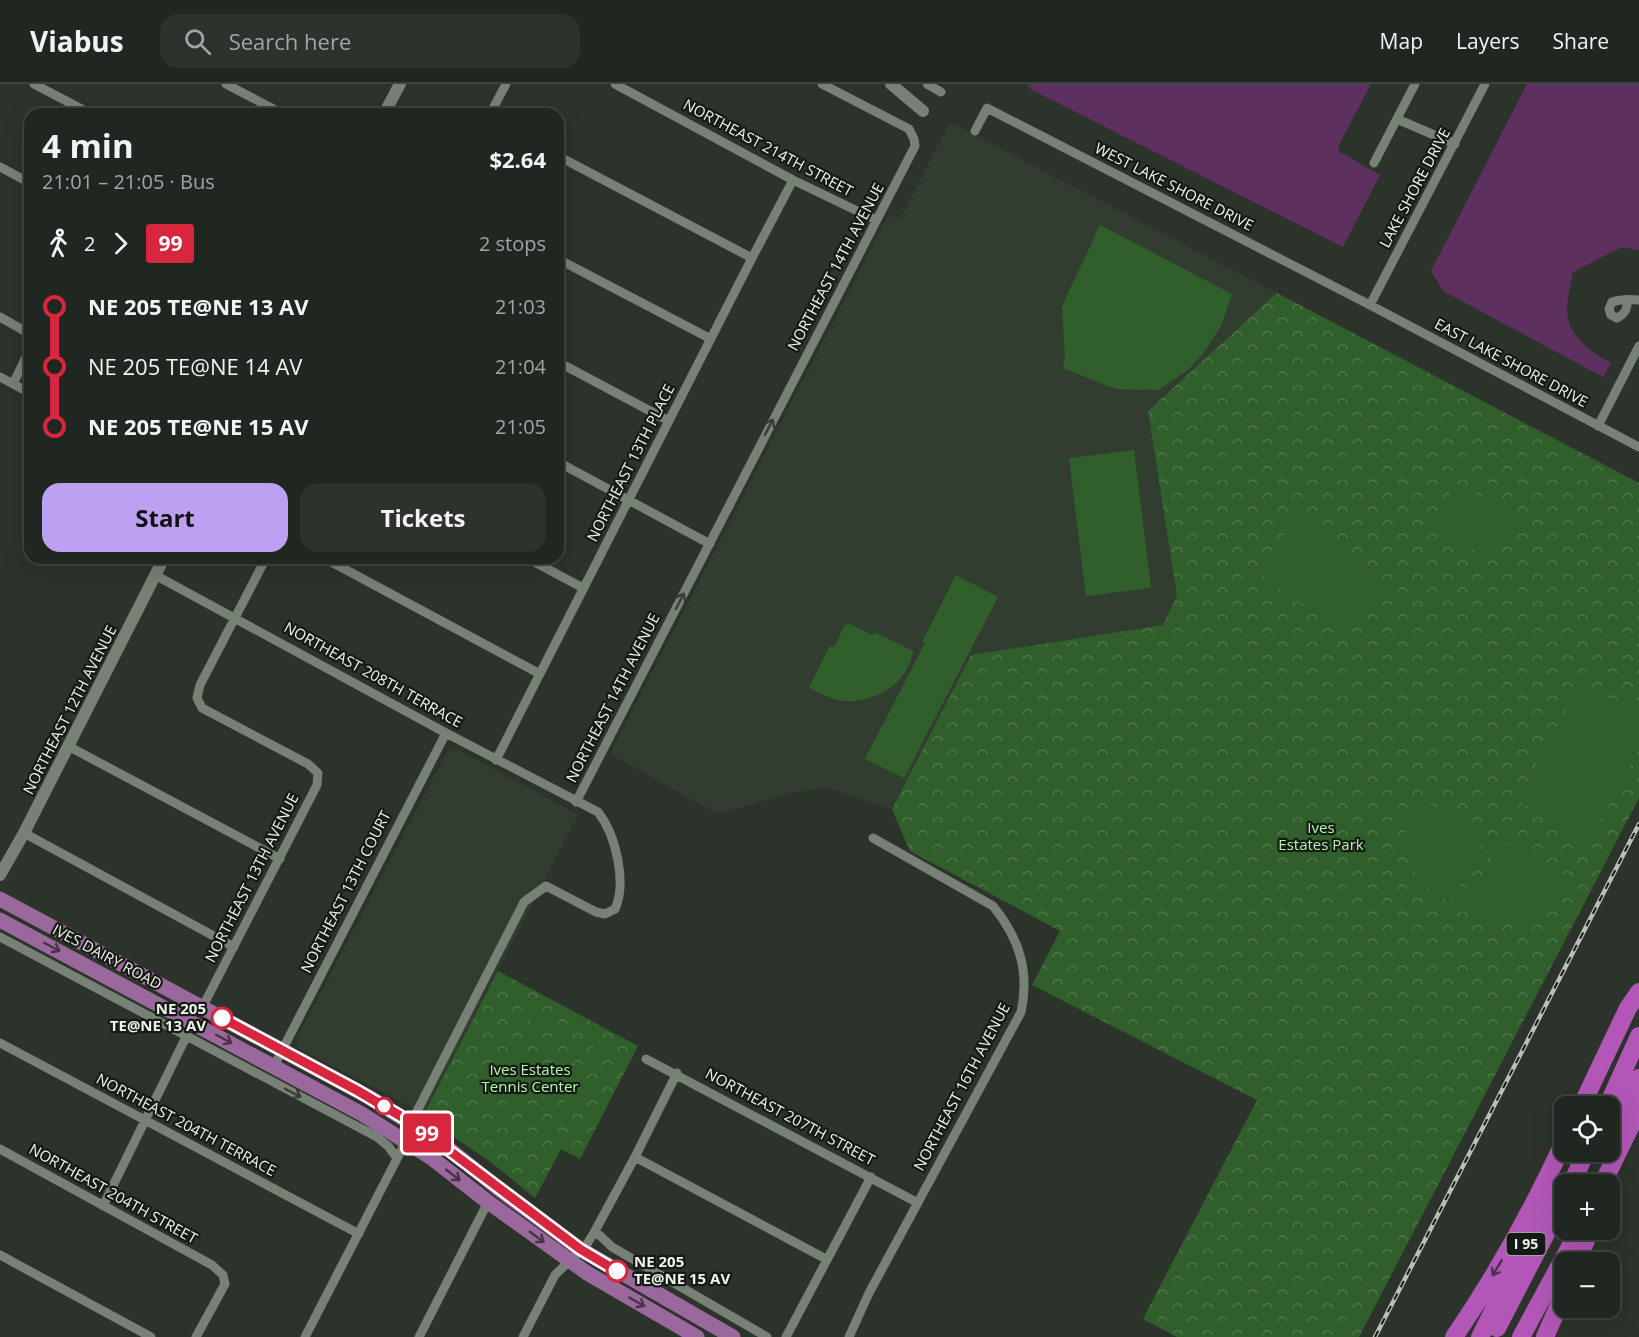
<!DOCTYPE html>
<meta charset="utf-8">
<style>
:root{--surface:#202620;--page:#2d322d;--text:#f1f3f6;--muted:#a2a5a5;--line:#3d433e;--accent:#bca0f2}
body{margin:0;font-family:"Open Sans",sans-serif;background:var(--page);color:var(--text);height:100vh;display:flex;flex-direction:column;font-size:22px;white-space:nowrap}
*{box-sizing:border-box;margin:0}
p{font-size:20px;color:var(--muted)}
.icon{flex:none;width:33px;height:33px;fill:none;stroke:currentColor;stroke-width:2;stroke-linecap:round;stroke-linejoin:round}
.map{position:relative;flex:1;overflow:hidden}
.drawer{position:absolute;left:24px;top:24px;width:540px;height:456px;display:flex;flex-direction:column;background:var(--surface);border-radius:18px;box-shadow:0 6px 24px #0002,0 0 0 2px var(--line)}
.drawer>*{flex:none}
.badge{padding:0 12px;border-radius:4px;font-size:21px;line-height:39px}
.buttons{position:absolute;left:1554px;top:1012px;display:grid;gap:12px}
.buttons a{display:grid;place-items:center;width:66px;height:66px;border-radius:12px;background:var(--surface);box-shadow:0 6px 24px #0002,0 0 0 2px var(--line);font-size:30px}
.map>.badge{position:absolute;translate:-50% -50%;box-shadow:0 0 0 3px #fff}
.legs{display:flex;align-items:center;gap:9px;height:66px;padding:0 18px;font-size:20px}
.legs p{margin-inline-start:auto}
.overview{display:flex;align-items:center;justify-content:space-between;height:102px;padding:0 18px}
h1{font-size:33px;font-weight:700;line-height:45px}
.action{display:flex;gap:12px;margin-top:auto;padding:12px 18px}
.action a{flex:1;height:69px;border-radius:18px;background:var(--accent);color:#111;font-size:24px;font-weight:700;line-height:69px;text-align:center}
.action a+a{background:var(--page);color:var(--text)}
ul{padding:0 18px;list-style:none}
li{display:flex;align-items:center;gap:21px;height:60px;font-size:22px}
li i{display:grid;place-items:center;width:9px;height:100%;margin:0 8px;background:currentColor}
li i::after{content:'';width:15px;height:15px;margin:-8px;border:4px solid;border-radius:50%;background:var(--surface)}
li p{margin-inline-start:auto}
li:first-child i{background:linear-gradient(#0000 50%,currentColor 0)}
li:last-child i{background:linear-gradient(currentColor 50%,#0000 0)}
header{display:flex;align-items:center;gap:36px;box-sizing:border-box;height:84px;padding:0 30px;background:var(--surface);border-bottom:2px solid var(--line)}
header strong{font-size:28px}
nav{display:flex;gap:33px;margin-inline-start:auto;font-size:21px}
.search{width:420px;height:54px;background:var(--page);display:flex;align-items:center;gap:15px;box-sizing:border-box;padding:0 21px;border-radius:18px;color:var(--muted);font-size:22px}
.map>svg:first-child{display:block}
</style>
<header>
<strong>Viabus</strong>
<div class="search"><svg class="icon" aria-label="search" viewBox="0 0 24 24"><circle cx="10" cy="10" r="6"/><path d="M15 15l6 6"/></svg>Search here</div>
<nav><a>Map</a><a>Layers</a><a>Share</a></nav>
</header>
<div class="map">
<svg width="1639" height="1253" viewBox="0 0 1639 1253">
<defs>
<pattern id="park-crowns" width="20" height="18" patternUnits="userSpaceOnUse" patternTransform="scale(1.5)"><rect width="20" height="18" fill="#315f2c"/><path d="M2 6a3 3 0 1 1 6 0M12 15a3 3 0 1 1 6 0" fill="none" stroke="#4f774b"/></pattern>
</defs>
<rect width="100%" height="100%" fill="#2b332a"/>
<!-- built -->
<path fill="#313e2f" d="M 950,38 L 1277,209 L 1148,327 L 1177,512 L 1163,541 L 971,571 L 892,725 L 827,704 L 793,708 L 729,727 L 712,727 L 610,670 L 889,130 L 900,135 Z
M 452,665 L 457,665 L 578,731 L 424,1030 L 300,965 L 297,960 L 297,954 L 447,668 Z"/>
<!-- park -->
<path fill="url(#park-crowns)" d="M 1277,209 L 1639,399 L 1639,714 L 1359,1253 L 1177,1253 L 1143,1235 L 1257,1016 L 1032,901 L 1060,847 L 910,767 L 892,725 L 971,571 L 1163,541 L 1177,512 L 1148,327 Z
M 498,887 L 638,962 L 580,1075 L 561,1065 L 535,1114 L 492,1079 L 423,1032 Z"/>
<!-- pitch -->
<path fill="#315f2c" d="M 1100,141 L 1232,210 L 1221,242 L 1203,270 L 1189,285 L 1159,306 L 1116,305 L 1063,284 L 1065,273 L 1062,222 Z
M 1134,366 L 1151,504 L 1086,512 L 1069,374 Z
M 1455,399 L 1517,430 L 1497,478 L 1435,446 Z
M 1296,432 L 1385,497 L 1347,553 L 1258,487 Z
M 956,491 L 998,513 L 904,694 L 865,675 L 925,559 L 922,558 Z
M 850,540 L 872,551 L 874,548 L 913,567 C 909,599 875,619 844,617 C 832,616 820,609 809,604 L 830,562 L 834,563 L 845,541 Z
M 1581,598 L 1639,630 L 1639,666 L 1590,757 L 1517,717 Z
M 1416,712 L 1480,746 L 1484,756 L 1451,819 C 1407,797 1393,756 1416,712 Z
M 1507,760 L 1571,794 C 1566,802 1561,811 1554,818 C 1529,842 1495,842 1465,827 L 1498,762 Z
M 536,927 L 547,933 L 534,958 L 523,952 Z
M 596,958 L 608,964 L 595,989 L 583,983 Z
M 517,966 L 528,972 L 515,997 L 503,991 Z
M 537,976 L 548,982 L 535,1007 L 523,1001 Z
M 556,986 L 568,992 L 555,1017 L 543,1011 Z
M 576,997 L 588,1003 L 575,1028 L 563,1022 Z"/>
<!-- water -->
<path fill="#5e3060" d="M 1027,0 L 1371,0 L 1338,63 L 1340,68 L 1380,91 L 1343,163 L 1032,6 Z
M 1527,0 L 1639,0 L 1639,166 L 1622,163 L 1573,188 C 1571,200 1567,214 1567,226 C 1567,252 1591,268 1611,279 L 1603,293 L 1443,207 L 1431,187 Z"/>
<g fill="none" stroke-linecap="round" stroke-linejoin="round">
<!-- minor -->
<path stroke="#788176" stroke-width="9" d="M 34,0 L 91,30
M 226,0 L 283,30
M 615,0 L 793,96 L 876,136
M 927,0 L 941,8
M 490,30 L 506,0
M 1397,35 L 1455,60
M 975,47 L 987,24 L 1370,221 L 1639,363
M 558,72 L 752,174
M 1374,79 L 1415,0
M 0,83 L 30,99
M 558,175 L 711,255
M 1627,216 C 1628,225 1625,230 1617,234 L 1611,231 L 1609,225 L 1612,218 C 1621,215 1630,215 1639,216
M 1370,221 L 1485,0
M 0,233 L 30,250
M 558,278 L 669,337
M 0,293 L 30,309
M 13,300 L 30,265
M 1598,342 L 1639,262
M 558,378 L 710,460
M 324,474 L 540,590
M 527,474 L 583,504
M 155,491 L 446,649 L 598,728 C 616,751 627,799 615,825 L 605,830 L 596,828 L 546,802 L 524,818 L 415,1031 L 414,1040 L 402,1065 L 305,1253
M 68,662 L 280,775
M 496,676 L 752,174 L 793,96
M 576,718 L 915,62 L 914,55 L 909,45 L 822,0
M 24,749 L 234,863
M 0,853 L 377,1053 L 388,1062 L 397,1074
M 202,924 L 317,701 L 318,689 L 308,680 L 202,624 L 197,614 L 200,601 L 266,474
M 0,959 L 359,1150
M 646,975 L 918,1119
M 274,982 L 446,649
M 0,1065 L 212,1181 L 223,1191 L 225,1200 L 196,1253
M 635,1073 L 826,1175
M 103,1122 L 186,953
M 595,1147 L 612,1163 L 767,1253
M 0,1171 L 151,1253
M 419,1253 L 488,1118
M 523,1253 L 555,1191 L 587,1160 L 595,1147 L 635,1073 L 677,989
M 786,1253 L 871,1093
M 849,1253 L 869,1209 L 1021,928 C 1030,887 1019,854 993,822 L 873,754"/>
<!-- tertiary -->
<path stroke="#788176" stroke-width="12" d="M 891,0 L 923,27
M 384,30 L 400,0
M 0,791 L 24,749 L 164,474"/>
<!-- primary -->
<path stroke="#9b689d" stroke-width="15" d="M 0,815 L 369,1013 L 443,1060 L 500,1106 L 580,1165 L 733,1253
M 0,836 L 362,1030 L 433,1075 L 488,1118 L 587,1189 L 697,1253"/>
<!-- motorway -->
<path stroke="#b257b7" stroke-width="18" d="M 1581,1023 L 1628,924 L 1639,908
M 1607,1023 L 1639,952
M 1610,1059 L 1639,994
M 1571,1101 L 1586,1068
M 1602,1101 L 1639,1025
M 1577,1179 L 1590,1146
M 1497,1244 L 1564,1115
M 1454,1253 C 1496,1192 1533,1125 1564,1058
M 1480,1253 L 1551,1112
M 1521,1253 L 1579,1146
M 1545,1253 L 1564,1210"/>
<!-- rail casing -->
<g stroke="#bac0b9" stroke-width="4.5">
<path id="rail" d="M 1375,1253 L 1639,740"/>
</g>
<!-- rail -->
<use href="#rail" stroke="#161a15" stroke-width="2" stroke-dasharray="7" stroke-linecap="butt"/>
</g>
<!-- one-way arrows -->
<defs><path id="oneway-shaft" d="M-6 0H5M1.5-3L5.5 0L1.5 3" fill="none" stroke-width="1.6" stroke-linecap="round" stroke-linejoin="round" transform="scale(1.5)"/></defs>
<g stroke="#383e37">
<use href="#oneway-shaft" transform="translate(769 343) rotate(-63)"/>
<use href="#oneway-shaft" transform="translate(680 517) rotate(-63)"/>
<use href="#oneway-shaft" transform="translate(293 1009) rotate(28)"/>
</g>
<g stroke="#453545">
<use href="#oneway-shaft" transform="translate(52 863) rotate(28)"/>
<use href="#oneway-shaft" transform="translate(224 955) rotate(28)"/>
<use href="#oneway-shaft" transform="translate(453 1091) rotate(38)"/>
<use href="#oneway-shaft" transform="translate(537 1153) rotate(36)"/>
<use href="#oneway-shaft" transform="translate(637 1218) rotate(30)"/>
</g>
<use stroke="#4d2f4e" href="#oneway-shaft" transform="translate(1497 1184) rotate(121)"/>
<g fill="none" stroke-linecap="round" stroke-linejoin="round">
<!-- line-1 casing -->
<g stroke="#fff" stroke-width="14">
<path id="line-1" d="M 222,934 L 358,1007 L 414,1040 L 580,1165 L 617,1187"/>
</g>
<!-- line-1 -->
<use href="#line-1" stroke="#d7263d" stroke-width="9"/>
</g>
<!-- markers -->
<g fill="#fff" stroke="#d7263d" stroke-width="3">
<circle cx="222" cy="934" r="10"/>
<circle cx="384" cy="1022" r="8"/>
<circle cx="617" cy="1187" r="10"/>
</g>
<g text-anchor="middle" stroke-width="4.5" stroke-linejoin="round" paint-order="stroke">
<!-- shield labels -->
<rect fill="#161a15" stroke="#aeb3ad" stroke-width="1.5" x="1506.5" y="1149" width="39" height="22" rx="4.5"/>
<g font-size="14" font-weight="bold" fill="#eff4ee">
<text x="1526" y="1165">I 95</text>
</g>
<!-- street labels -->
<g font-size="15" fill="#eff4ee" stroke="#161a15">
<text transform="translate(768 64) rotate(28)" y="5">NORTHEAST 214TH STREET</text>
<text transform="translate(1174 103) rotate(27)" y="5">WEST LAKE SHORE DRIVE</text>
<text transform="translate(1415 104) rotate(-62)" y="5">LAKE SHORE DRIVE</text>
<text transform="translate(836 183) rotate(-62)" y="5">NORTHEAST 14TH AVENUE</text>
<text transform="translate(1511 279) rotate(28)" y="5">EAST LAKE SHORE DRIVE</text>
<text transform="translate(631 379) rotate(-63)" y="5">NORTHEAST 13TH PLACE</text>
<text transform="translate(373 591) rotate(29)" y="5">NORTHEAST 208TH TERRACE</text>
<text transform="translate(613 614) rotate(-63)" y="5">NORTHEAST 14TH AVENUE</text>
<text transform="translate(70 626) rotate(-63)" y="5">NORTHEAST 12TH AVENUE</text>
<text transform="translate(252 794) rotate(-63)" y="5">NORTHEAST 13TH AVENUE</text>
<text transform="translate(346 808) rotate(-63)" y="5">NORTHEAST 13TH COURT</text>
<text transform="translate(107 873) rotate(28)" y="5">IVES DAIRY ROAD</text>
<text transform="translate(962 1003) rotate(-62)" y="5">NORTHEAST 16TH AVENUE</text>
<text transform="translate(790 1033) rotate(28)" y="5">NORTHEAST 207TH STREET</text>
<text transform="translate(186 1041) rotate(28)" y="5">NORTHEAST 204TH TERRACE</text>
<text transform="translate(113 1110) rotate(29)" y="5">NORTHEAST 204TH STREET</text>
</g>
<!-- park labels -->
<g font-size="15" fill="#b3f9a9" stroke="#161a15">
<text x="1321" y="749">Ives<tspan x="1321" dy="17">Estates Park</tspan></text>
<text x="530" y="991">Ives Estates<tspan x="530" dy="17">Tennis Center</tspan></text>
</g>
<!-- stop labels -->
<g font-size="15" font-weight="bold" fill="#eff4ee" stroke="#161a15" text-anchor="end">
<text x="206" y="930">NE 205<tspan x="206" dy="17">TE@NE 13 AV</tspan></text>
<text x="634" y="1183" text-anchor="start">NE 205<tspan x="634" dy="17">TE@NE 15 AV</tspan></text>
</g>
</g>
</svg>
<div class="buttons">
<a><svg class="icon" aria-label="locate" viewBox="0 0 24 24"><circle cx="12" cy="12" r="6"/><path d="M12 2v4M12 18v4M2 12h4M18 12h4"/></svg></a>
<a>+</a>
<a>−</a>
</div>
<b class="badge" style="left:427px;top:1049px;background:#d7263d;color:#fff">99</b>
<section class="drawer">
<div class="overview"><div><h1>4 min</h1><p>21:01 – 21:05 · Bus</p></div><b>$2.64</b></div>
<div class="legs"><svg class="icon" aria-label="walk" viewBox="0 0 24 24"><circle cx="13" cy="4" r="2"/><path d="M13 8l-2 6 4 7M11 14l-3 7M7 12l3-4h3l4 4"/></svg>2<svg class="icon" aria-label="forward" viewBox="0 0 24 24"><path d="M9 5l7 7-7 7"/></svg><b class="badge" style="background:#d7263d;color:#fff">99</b><p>2 stops</p></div>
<ul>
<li><i style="color:#d7263d"></i><b>NE 205 TE@NE 13 AV</b><p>21:03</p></li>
<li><i style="color:#d7263d"></i><span>NE 205 TE@NE 14 AV</span><p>21:04</p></li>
<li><i style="color:#d7263d"></i><b>NE 205 TE@NE 15 AV</b><p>21:05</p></li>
</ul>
<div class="action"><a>Start</a><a>Tickets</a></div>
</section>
</div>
